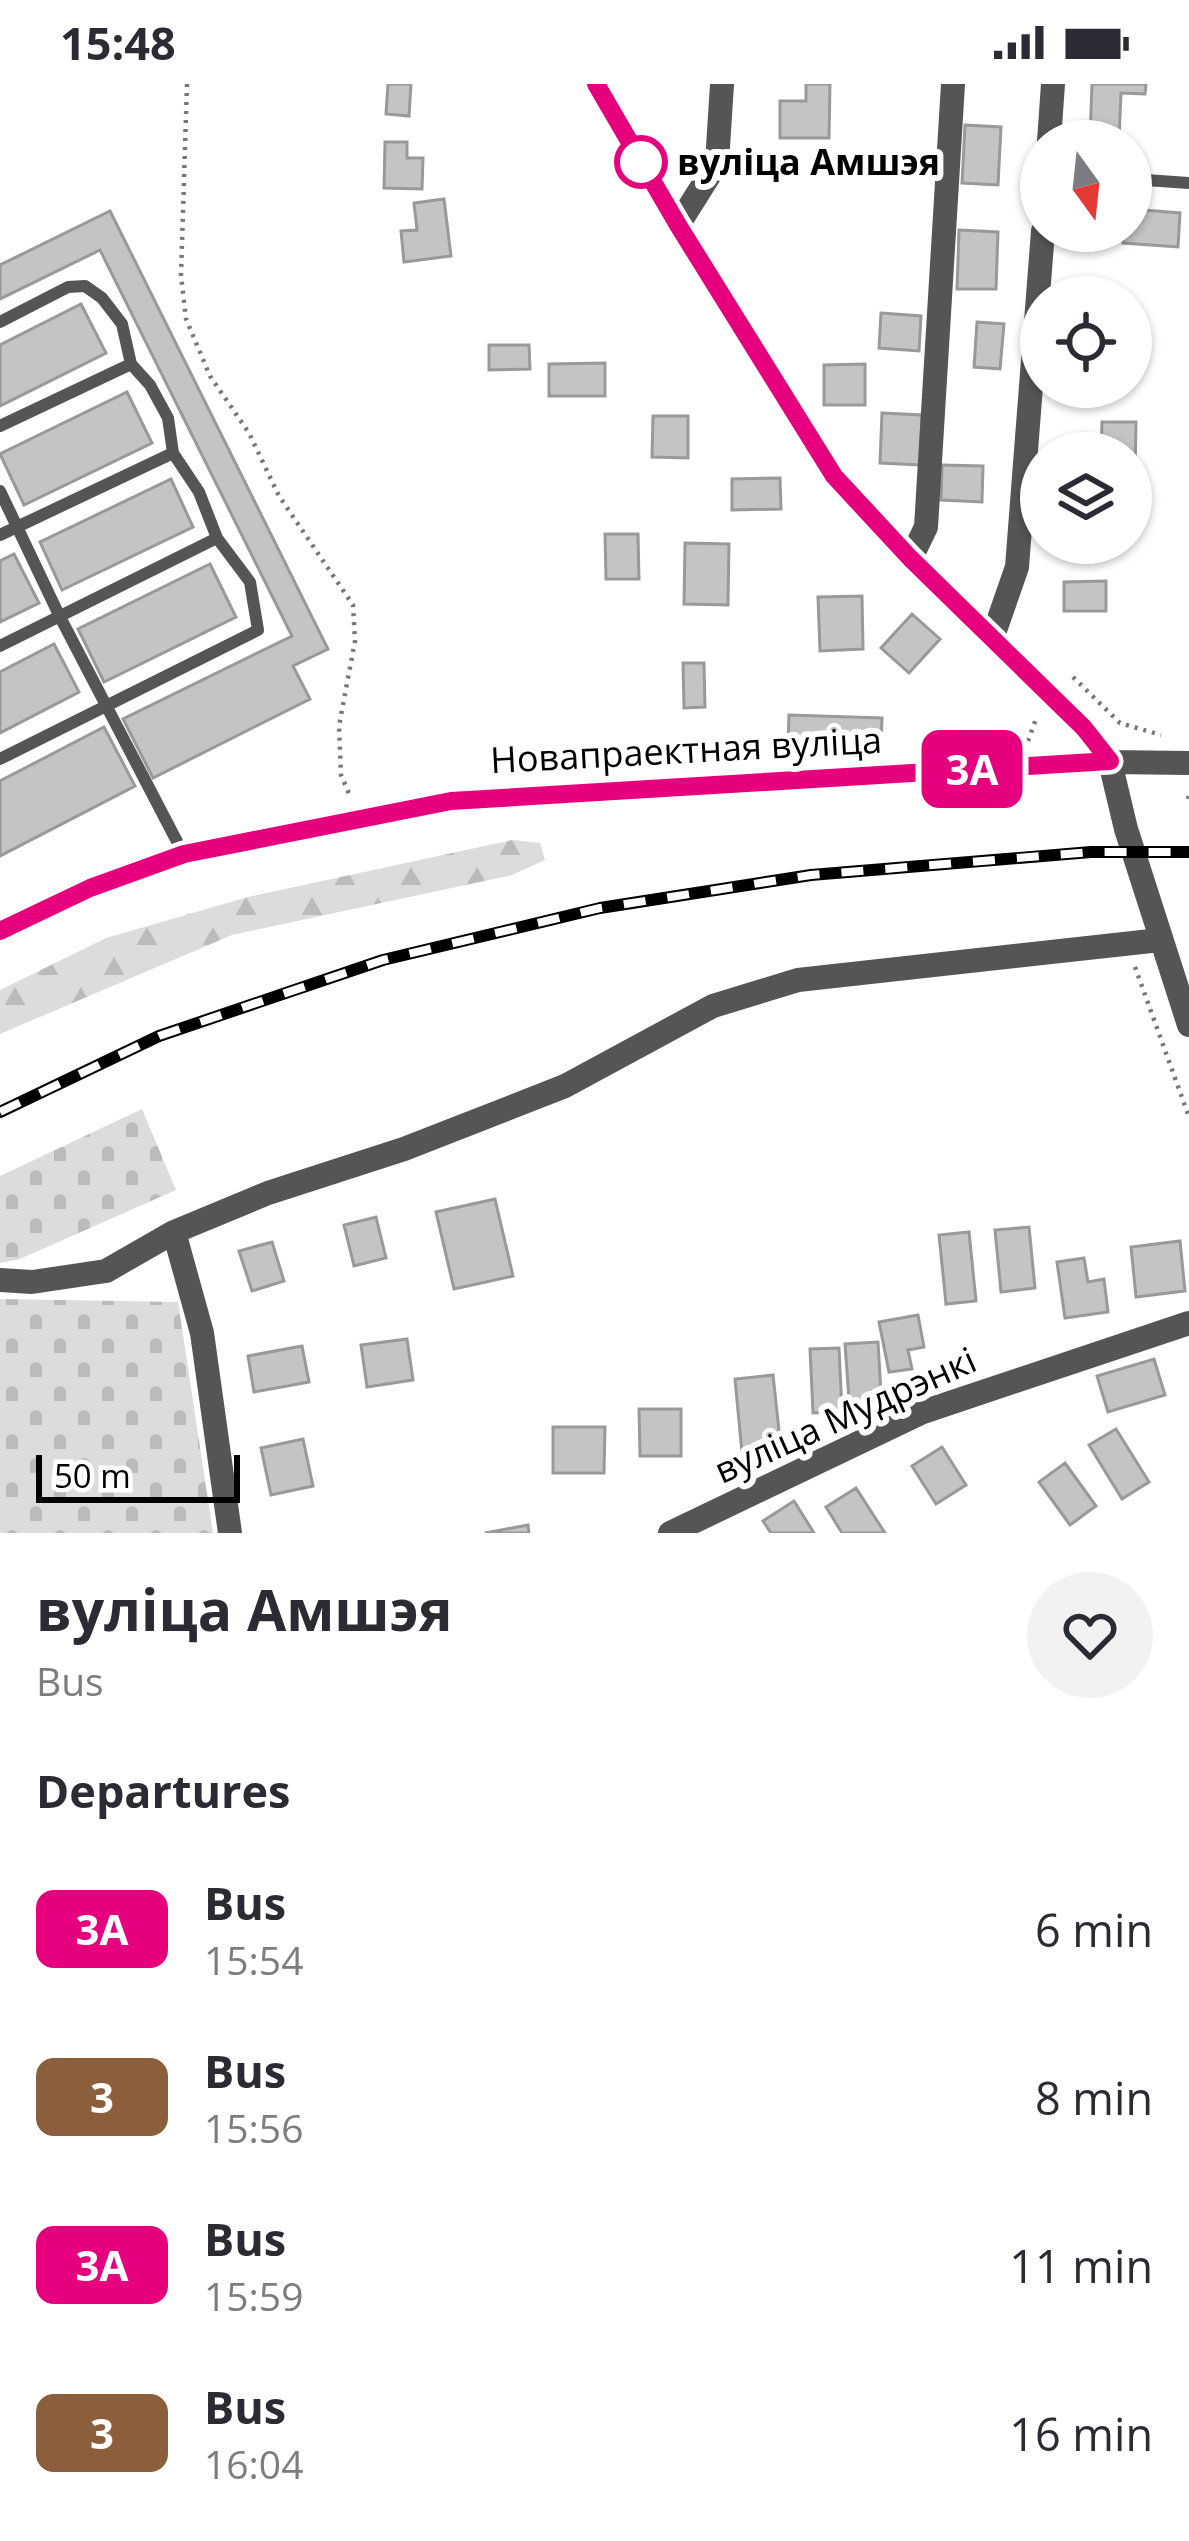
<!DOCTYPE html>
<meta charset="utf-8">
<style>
:root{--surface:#fff;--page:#f2f2f3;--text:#2b2b33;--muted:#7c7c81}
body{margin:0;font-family:"Open Sans",sans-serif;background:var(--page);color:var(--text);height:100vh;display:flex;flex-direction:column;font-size:45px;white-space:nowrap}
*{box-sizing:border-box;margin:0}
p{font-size:39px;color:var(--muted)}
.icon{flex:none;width:66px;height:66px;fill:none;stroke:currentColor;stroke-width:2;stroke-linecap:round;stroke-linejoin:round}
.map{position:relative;height:1449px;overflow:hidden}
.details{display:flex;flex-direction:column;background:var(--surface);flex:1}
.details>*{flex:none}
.badge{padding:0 24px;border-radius:18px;font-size:42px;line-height:78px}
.needle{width:78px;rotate:165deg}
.fabs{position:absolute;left:1020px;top:36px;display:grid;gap:24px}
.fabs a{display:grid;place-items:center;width:132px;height:132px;border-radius:50%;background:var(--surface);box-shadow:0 3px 9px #0004;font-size:60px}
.scale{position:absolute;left:36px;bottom:30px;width:204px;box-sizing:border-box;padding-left:12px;border:6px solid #000;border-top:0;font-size:33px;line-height:42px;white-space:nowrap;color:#000;-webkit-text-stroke:9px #fff;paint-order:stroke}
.map>.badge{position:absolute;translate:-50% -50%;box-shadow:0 0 0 6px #fff}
h2{padding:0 36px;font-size:45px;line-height:108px}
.round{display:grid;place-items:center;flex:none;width:126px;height:126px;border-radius:63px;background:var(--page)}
.headline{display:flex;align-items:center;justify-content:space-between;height:204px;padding:0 36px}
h1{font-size:57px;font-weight:700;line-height:90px}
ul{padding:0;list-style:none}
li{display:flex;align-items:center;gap:36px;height:168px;padding:0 36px}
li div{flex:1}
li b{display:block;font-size:45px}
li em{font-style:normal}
li .badge{min-width:132px;font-weight:700;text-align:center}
.status{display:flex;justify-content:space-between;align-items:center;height:84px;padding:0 60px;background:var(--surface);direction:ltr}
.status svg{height:33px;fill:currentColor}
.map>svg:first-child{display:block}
</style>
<div class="status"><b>15:48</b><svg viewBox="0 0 49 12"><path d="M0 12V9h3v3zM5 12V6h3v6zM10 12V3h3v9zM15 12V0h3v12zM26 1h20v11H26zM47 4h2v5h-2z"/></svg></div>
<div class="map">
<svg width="1189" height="1449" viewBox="0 0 1189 1449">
<defs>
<pattern id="forest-firs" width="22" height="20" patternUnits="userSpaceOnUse" patternTransform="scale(3)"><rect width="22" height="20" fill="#dcdcdc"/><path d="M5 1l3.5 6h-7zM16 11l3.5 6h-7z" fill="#bbb"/></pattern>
<pattern id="cemetery-stones" width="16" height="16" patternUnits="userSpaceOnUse" patternTransform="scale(3)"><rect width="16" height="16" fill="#dcdcdc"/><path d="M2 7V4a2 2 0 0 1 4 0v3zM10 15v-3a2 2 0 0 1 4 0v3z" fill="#bbb"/></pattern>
</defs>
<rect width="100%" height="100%" fill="#fff"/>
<!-- forest -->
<path fill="url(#forest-firs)" d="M 512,756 L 540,759 L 545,776 L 512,791 L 232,851 L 0,950 L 0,906 L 106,854 L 248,813 Z"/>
<!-- cemetery -->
<path fill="url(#cemetery-stones)" d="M 142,1025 L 176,1106 L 20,1175 L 0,1179 L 0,1092 Z
M 0,1215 L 178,1218 L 213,1449 L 0,1449 Z"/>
<!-- building -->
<path fill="#c4c4c4" stroke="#999" stroke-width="3" d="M 388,0 L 411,0 L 409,32 L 386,30 Z
M 806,0 L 830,0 L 829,54 L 780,54 L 780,17 L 806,17 Z
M 1092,0 L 1146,0 L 1145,10 L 1121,9 L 1119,56 L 1090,54 Z
M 965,41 L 1001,43 L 998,101 L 962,99 Z
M 385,58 L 407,58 L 407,74 L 423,74 L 422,105 L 384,104 Z
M 444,115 L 451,172 L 404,178 L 401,147 L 417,146 L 414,119 Z
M 1131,125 L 1180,129 L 1178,163 L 1123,159 L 1124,147 L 1131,147 Z
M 110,127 L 328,565 L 293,582 L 310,615 L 153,694 L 123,635 L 292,552 L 100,166 L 0,215 L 0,181 Z
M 959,146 L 998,148 L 996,205 L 957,205 Z
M 81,220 L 106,269 L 0,322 L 0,261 Z
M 881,229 L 921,232 L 919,267 L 879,264 Z
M 977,238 L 1004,240 L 1000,285 L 974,283 Z
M 489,261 L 529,261 L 530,285 L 489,286 Z
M 605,279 L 605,312 L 549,312 L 549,280 Z
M 865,280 L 865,321 L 824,321 L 824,281 Z
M 127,308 L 152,359 L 24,421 L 0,370 Z
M 882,329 L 922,331 L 920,381 L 880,379 Z
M 653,332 L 688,332 L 688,374 L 652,373 Z
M 1102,338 L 1136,338 L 1135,393 L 1131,393 L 1131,369 L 1101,369 Z
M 942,381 L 983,382 L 982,418 L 941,416 Z
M 780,394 L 781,425 L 732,426 L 732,395 Z
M 171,395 L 193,443 L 62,506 L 40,458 Z
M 605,450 L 638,450 L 639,495 L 606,495 Z
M 685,459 L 729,460 L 728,521 L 684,520 Z
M 14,470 L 39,519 L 0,538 L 0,477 Z
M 210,480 L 236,533 L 104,598 L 78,545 Z
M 1106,497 L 1106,527 L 1064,527 L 1064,498 Z
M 862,512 L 863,565 L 820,567 L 818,513 Z
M 912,530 L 940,555 L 909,589 L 881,564 Z
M 54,560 L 79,608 L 0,649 L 0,588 Z
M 683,579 L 704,579 L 705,623 L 684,624 Z
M 789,631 L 882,634 L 881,663 L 788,660 Z
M 104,643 L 135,702 L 0,772 L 0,697 Z
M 495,1115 L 513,1192 L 454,1205 L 436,1128 Z
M 376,1133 L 386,1174 L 354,1182 L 344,1141 Z
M 1029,1143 L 1035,1204 L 1001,1208 L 995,1146 Z
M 969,1148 L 976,1217 L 946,1220 L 939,1151 Z
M 1180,1157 L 1185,1207 L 1136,1213 L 1131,1163 Z
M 272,1158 L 284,1197 L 252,1207 L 239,1167 Z
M 1084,1174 L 1088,1198 L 1104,1195 L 1108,1228 L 1065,1234 L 1057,1178 Z
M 918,1231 L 924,1263 L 908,1266 L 912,1285 L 889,1288 L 879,1238 Z
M 407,1255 L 413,1296 L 367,1303 L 361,1261 Z
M 878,1258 L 882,1327 L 850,1329 L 845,1260 Z
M 302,1262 L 309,1298 L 254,1308 L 248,1272 Z
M 839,1264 L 842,1327 L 813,1329 L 810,1265 Z
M 1154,1275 L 1165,1311 L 1108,1328 L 1097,1292 Z
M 773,1291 L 781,1365 L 742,1369 L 735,1295 Z
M 639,1325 L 681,1325 L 681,1372 L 640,1372 Z
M 553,1343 L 605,1343 L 604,1389 L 553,1389 Z
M 1116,1345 L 1149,1398 L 1122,1415 L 1089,1361 Z
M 303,1355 L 313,1402 L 271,1411 L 261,1364 Z
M 942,1363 L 966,1401 L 936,1420 L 912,1382 Z
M 1065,1379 L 1096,1422 L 1070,1441 L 1039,1398 Z
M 856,1404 L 885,1449 L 842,1449 L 826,1423 Z
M 794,1417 L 814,1449 L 771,1449 L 763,1437 Z
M 528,1441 L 529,1449 L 485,1449 Z"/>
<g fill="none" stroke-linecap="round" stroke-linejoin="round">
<!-- path -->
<path stroke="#777" stroke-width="4.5" stroke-dasharray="3 6" stroke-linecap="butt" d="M 187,0 L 181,191 L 186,235 L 210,292 L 249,349 L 279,412 L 353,521 L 355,557 L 339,642 L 341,691 L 350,712
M 1073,593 L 1120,639 L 1161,651
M 1028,657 L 1036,635
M 1188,715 L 1189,711
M 1135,883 L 1189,1033"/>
<!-- service -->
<path stroke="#555" stroke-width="12" d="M 1131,95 L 1189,99
M 0,238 L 68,203 L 85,202 L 102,214 L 122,240 L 131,280 L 0,342
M 0,407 L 59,531 L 183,769
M 0,451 L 173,369
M 0,562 L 217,454
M 0,675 L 258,546 L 250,498 L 217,454 L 199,408 L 173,369 L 168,334 L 150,301 L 131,280"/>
<!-- minor -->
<path stroke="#555" stroke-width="24" d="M 1049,57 L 1053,0
M 678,141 L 717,79 L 722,0
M 911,474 L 926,443 L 953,0
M 992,555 L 1017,483 L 1043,147
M 174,1148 L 202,1249 L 230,1449
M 0,1196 L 32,1198 L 106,1187 L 174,1148 L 268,1109 L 404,1065 L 565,1002 L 713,922 L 798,896 L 1160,856
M 670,1449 L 923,1328 L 1189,1239"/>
<!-- tertiary -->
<path stroke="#555" stroke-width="24" d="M 596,0 L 678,141 L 834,392 L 911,474 L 1084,644 L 1110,678 L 1126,745 L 1189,941
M 0,847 L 90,804 L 184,770 L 451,717 L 1110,678 L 1189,679"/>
<!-- rail casing -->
<g stroke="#000" stroke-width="12">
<path id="rail" d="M 0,1028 L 159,952 L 383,876 L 600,824 L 811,791 L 1091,768 L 1189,768"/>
</g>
<!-- rail -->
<use href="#rail" stroke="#fff" stroke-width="8" stroke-dasharray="22" stroke-linecap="butt"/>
</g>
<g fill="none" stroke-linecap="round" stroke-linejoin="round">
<!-- line casing -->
<g stroke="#fff" stroke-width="27">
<path id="line" d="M 0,847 L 90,804 L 184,770 L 451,717 L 1110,677 L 1084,644 L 910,474 L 834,392 L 678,141 L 596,0"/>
</g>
<!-- line -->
<use href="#line" stroke="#e6007e" stroke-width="18"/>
</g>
<!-- markers -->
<circle fill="#fff" stroke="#e6007e" stroke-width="6" cx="641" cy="78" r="24"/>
<g text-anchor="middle" stroke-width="12" stroke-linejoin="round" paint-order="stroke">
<!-- stop labels -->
<g font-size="36" font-weight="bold" fill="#000" stroke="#fff" text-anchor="start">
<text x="677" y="91">вуліца Амшэя</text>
</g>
<!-- street labels -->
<g font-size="36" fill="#000" stroke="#fff">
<text transform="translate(686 666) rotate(-3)" y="13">Новапраектная вуліца</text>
<text transform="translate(845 1331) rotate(-24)" y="13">вуліца Мудрэнкі</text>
</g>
</g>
</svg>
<div class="fabs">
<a><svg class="needle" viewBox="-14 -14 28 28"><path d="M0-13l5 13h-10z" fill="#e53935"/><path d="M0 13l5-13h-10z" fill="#7c7c81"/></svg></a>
<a><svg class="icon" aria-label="locate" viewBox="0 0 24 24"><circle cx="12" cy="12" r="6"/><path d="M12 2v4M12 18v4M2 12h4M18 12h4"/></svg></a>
<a><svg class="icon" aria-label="layers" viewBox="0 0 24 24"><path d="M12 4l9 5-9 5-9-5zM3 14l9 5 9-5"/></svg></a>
</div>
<div class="scale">50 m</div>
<b class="badge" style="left:972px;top:685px;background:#e6007e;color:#fff">3А</b>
</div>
<section class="details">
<div class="headline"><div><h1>вуліца Амшэя</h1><p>Bus</p></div><a class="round"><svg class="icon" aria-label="heart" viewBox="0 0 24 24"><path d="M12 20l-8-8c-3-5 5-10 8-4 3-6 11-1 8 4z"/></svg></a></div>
<h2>Departures</h2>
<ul>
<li><span class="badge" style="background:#e6007e;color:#fff">3А</span><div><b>Bus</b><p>15:54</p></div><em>6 min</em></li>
<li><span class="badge" style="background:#8b5e3c;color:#fff">3</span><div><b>Bus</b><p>15:56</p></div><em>8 min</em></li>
<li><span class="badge" style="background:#e6007e;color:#fff">3А</span><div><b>Bus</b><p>15:59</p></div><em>11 min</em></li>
<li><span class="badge" style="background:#8b5e3c;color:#fff">3</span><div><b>Bus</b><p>16:04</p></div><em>16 min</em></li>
</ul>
</section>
